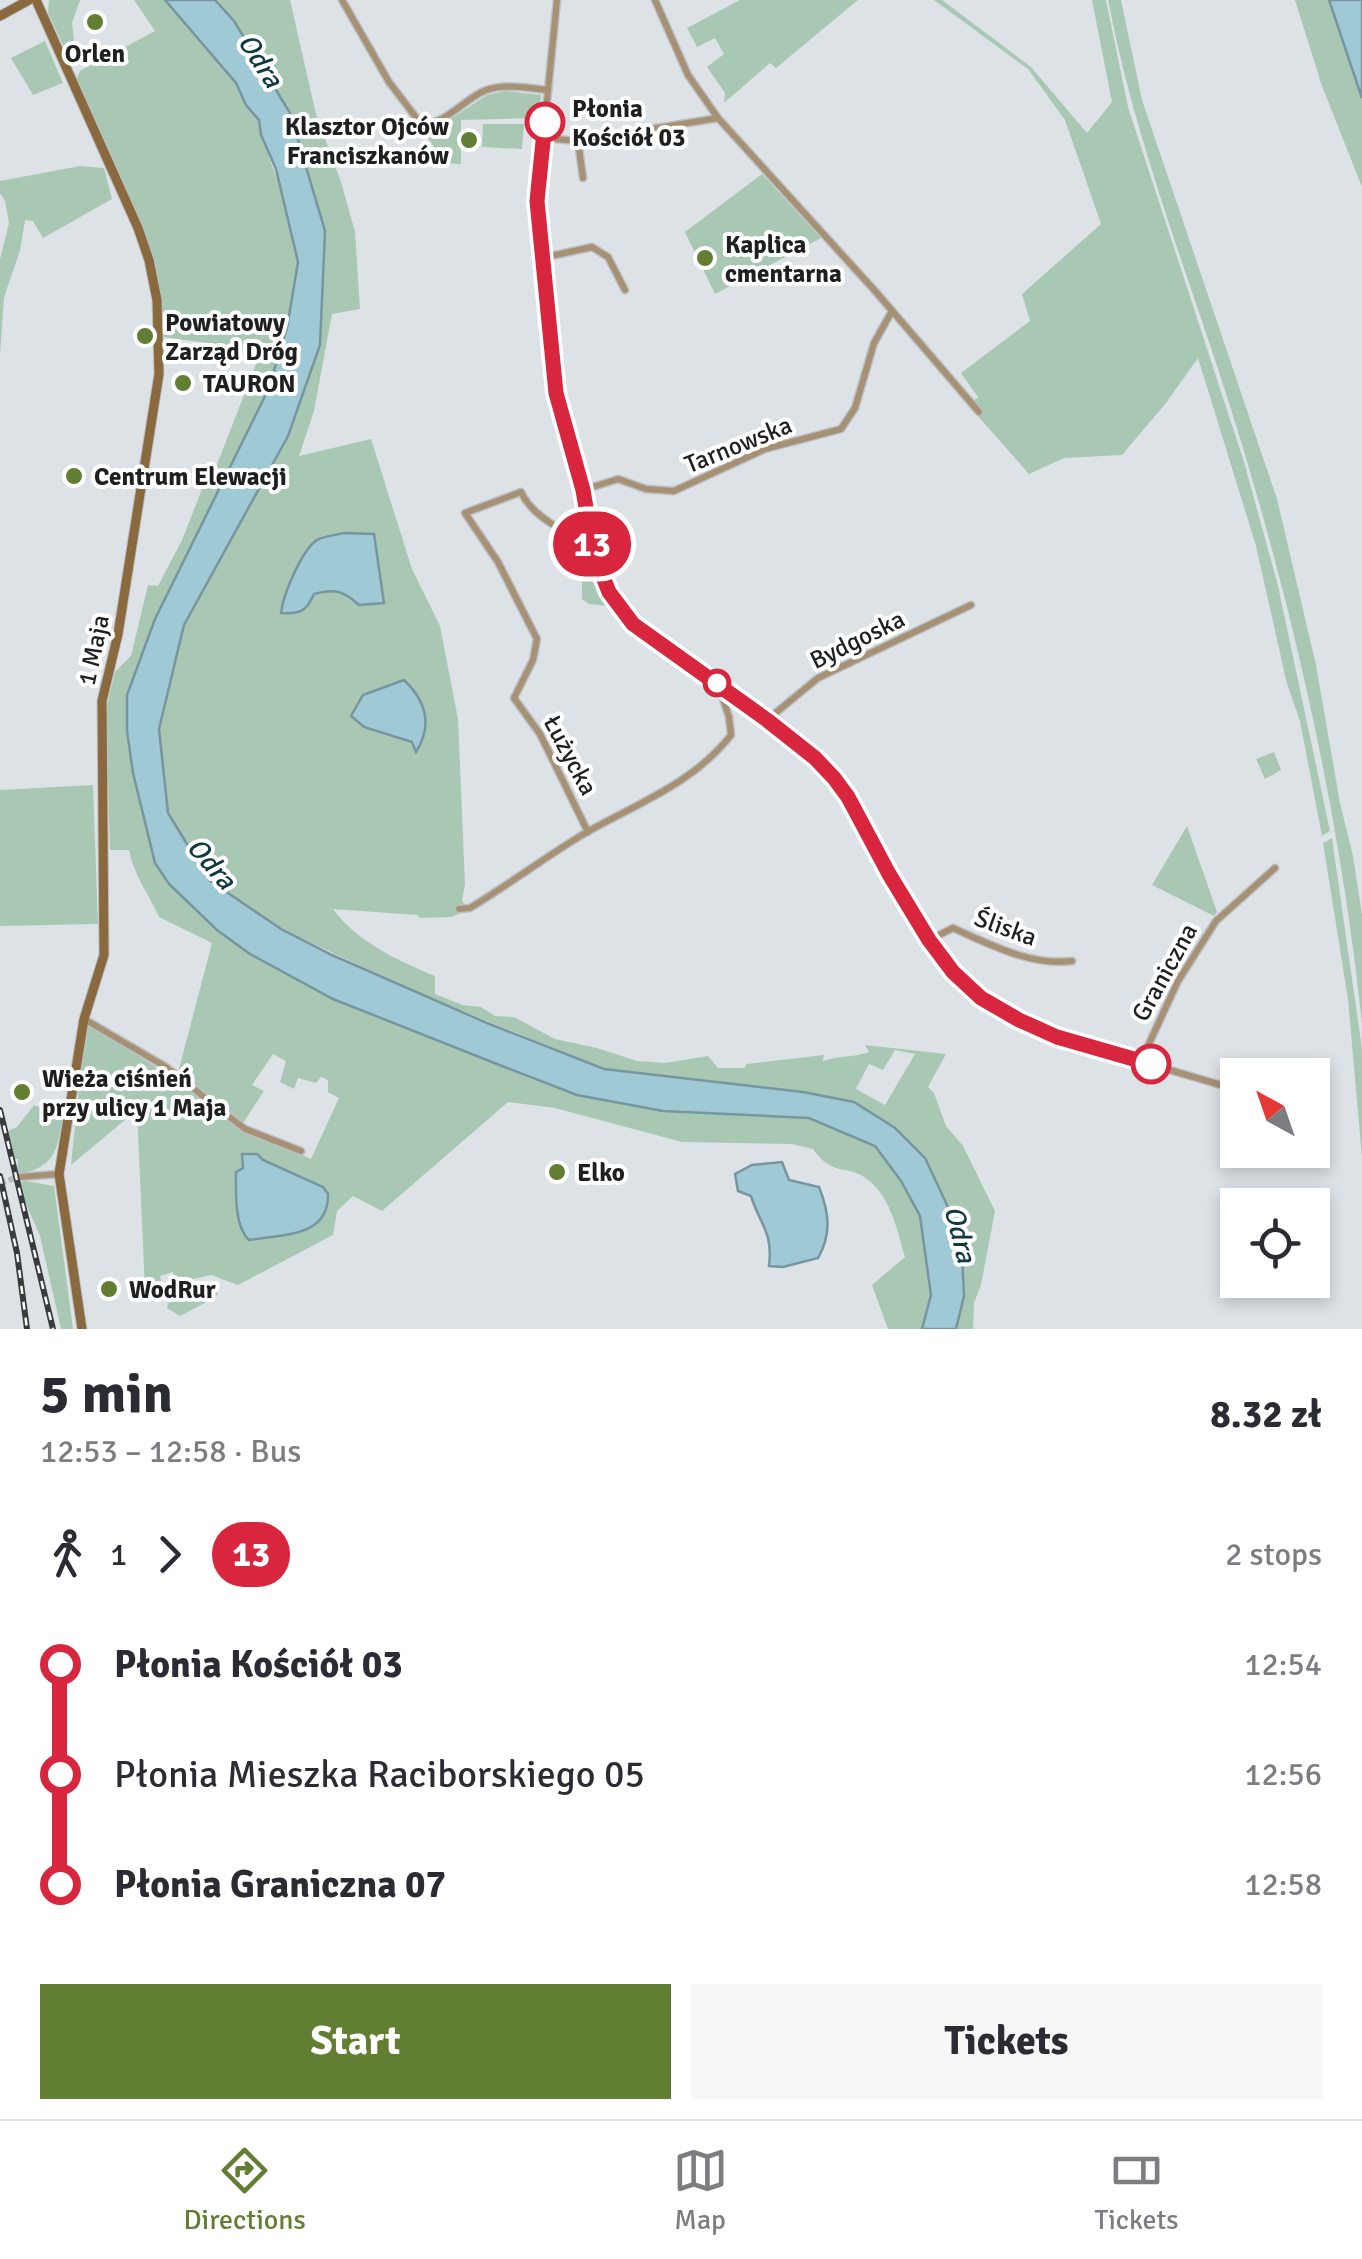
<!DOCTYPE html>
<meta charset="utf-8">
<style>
:root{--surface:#fff;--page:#f7f7f7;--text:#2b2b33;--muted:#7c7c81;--line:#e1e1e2;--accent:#627e32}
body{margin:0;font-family:Signika,sans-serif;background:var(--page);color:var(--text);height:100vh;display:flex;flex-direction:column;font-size:38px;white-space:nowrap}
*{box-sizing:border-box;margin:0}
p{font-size:32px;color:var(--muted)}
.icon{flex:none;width:55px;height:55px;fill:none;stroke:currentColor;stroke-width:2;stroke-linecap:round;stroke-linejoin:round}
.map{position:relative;height:1329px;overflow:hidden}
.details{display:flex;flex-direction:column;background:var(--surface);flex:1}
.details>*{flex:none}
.badge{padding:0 20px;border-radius:32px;font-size:35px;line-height:65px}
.needle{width:65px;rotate:320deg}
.buttons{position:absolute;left:1220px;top:1058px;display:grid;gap:20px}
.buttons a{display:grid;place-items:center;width:110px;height:110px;border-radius:0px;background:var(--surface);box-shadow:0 5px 15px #0003;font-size:50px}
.map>.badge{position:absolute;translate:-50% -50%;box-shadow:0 0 0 5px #fff}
.legs{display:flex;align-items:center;gap:15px;height:110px;padding:0 40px;font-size:32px}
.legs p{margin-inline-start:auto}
.summary{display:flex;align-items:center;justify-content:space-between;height:170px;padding:0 40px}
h1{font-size:55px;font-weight:800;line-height:75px}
.cta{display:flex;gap:20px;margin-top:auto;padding:20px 40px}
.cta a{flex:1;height:115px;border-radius:0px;background:var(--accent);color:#fff;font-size:40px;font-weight:800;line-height:115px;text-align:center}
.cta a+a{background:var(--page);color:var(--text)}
ul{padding:0 40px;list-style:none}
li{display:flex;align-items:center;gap:35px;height:110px;font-size:38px}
li i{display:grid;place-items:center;width:15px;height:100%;margin:0 12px;background:currentColor}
li i::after{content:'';width:25px;height:25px;margin:-12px;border:8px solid;border-radius:50%;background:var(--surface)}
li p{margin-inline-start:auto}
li:first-child i{background:linear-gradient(#0000 50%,currentColor 0)}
li:last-child i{background:linear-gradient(currentColor 50%,#0000 0)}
.tab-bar{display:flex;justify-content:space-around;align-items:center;height:140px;border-top:2px solid var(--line);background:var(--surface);font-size:28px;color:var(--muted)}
.tab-bar a{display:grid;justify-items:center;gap:5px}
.tab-bar .on{color:var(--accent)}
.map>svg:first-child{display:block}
</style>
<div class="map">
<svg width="1362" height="1329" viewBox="0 0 1362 1329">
<rect width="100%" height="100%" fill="#dde2e6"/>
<!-- green -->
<path fill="#a8c8b4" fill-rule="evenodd" d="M 49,0 L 80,0 L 72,23 L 77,64 L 72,64 L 48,13 Z
M 134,0 L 165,0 L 236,83 L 246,105 L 259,120 L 261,135 L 285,200 L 298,262 L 287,328 L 268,390 L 155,619 L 127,695 L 127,731 L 133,773 L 155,863 L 169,884 L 218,930 L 250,954 L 333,999 L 551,1085 L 577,1095 L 663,1111 L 809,1118 L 875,1146 L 901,1181 L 920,1216 L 931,1295 L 922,1329 L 888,1329 L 872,1285 L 905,1257 C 897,1230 891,1197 867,1179 C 845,1163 834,1178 813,1149 L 792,1144 L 682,1142 L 555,1108 L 508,1102 L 382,1211 L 353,1196 L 337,1211 L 333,1235 L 238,1285 L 211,1275 L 176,1283 L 173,1272 L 160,1276 L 162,1288 L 145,1290 L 137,1110 L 71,1165 L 85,1029 L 91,1026 L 173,1078 L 179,1069 L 212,943 L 159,917 C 149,894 133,874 129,850 L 110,850 L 106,709 L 115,672 L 131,656 L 148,585 L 158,586 L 182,540 L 206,479 L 211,480 L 258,359 L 258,350 L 164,337 L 153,258 L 76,80 L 80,71 L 155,31 ZM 273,1054 L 286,1061 L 280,1082 L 294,1089 L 298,1078 L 316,1083 L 321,1077 L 328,1080 L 328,1092 L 339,1098 L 311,1159 L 241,1126 L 264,1091 L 252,1085 Z
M 215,0 L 290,0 L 316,114 L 341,182 L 355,232 L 360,309 L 332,314 L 314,411 L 299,456 L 371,439 L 412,569 L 440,626 L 458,719 L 465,884 L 462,901 L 469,910 L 451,917 L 420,918 L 417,915 L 333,909 C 357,942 399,961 435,976 L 435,994 L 463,1005 L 481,1007 L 495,1016 L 514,1017 L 555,1039 L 597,1048 L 637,1061 L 665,1063 L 708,1056 L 718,1068 L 744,1068 L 747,1064 L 824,1055 L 823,1061 C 839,1055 854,1058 869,1052 L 865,1045 L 946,1054 L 928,1087 L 934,1093 L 946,1126 L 963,1146 L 995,1211 L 981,1285 L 974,1303 L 973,1329 L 956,1329 L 964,1295 L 895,1128 L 854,1102 L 803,1092 L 604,1069 L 419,993 L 281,929 L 209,880 L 168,813 L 159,729 L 184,625 L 288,436 L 325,231 L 290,113 L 234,21 ZM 895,1050 L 915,1054 L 885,1105 L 856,1089 L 869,1064 L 883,1070 Z
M 740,0 L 858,0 L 776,68 L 770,63 L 724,103 L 725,93 L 707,67 L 724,54 L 715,38 L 697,47 L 687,28 Z
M 934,0 L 942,0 L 1031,67 L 1087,133 L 1112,102 L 1092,0 L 1106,0 L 1128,107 L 1244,462 L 1278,586 L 1330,831 L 1322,836 L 1300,721 L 1287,684 L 1256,546 L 1198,358 L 1166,403 L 1122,455 L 1064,458 L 1029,474 L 969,406 L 978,397 L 961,373 L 1030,321 L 1022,294 L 1101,224 L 1065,120 L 1028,69 Z
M 1108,0 L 1121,0 L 1142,100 L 1277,499 L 1316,665 L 1340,803 L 1353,856 L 1362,915 L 1362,1024 C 1342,833 1301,642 1246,458 C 1201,305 1138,157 1108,0 Z
M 1295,0 L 1329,0 L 1362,98 L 1362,187 L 1322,86 Z
M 45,41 L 63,83 L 33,95 L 11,58 Z
M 505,91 L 541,95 L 539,118 L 461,120 L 461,164 L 445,163 L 426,135 L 487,95 Z
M 483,124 L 524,124 L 522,149 L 482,147 Z
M 80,166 L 104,168 L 112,199 L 43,238 L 33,221 L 25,220 L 20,251 L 4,297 L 0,356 L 0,259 L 9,223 L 5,201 L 0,193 L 0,181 Z
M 762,174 L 821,238 L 715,294 L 685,232 Z
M 587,557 L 609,606 L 589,604 L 582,599 L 582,579 L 574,560 Z
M 1274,752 L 1281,770 L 1265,779 L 1256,759 Z
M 93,785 L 98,924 L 0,926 L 0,790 Z
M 1187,826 L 1217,912 L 1214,916 L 1152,885 Z
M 1332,838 L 1362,1049 L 1362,1157 L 1348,999 L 1323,843 Z
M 34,1105 L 56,1113 L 59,1109 L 64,1109 C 57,1150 58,1166 17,1175 L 18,1159 L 13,1159 L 6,1132 L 17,1127 Z
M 26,1181 L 54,1186 L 73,1329 L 61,1329 L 40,1236 L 20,1190 L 20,1182 Z
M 215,1288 L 218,1294 L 214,1298 L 180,1316 L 167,1308 L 168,1303 Z"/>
<!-- water -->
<path fill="#9fc9d5" stroke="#78969f" stroke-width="2.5" d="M 165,0 L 215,0 L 234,21 L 290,113 L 325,231 L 320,345 L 288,436 L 184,625 L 159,729 L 168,813 L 209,880 L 281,929 L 332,955 L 487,1023 L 604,1069 L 803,1092 L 854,1102 L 895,1128 L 925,1158 L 961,1235 L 964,1296 L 956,1329 L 922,1329 L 931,1295 L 920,1216 L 901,1181 L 875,1146 L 809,1118 L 663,1111 L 577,1095 L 497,1064 L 333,999 L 250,954 L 217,930 L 169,884 L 155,863 L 133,773 L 127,731 L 127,695 L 155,619 L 268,390 L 287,328 L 298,262 L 276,169 L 261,135 L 259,120 L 246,105 L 236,83 Z
M 1329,0 L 1362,0 L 1362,98 Z
M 344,533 L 374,534 L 384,603 L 359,605 C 344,591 334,588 314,594 C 306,612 300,614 281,613 C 283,595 303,546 319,539 C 326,536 336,535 344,533 Z
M 404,680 C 426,701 433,725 416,752 L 412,742 L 364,727 L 351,716 L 363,695 Z
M 242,1154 L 257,1154 L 263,1160 L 323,1187 L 328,1194 C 329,1238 282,1234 249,1240 C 234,1226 236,1192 236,1172 L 243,1168 Z
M 782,1162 L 789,1180 L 819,1187 C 829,1212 832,1234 818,1258 L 783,1267 L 769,1266 C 773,1232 761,1227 751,1196 L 738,1191 L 735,1174 L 752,1165 Z"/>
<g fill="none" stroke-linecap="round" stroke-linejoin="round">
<!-- street-tunnel -->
<path stroke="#b7bbbf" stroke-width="6" stroke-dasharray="6 3" stroke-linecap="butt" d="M 0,1183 L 19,1177"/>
<!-- street casing -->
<g stroke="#bbbfc3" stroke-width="9">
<path id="street" d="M 342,0 L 389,82 L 421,124 C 445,125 463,100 484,91 C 503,83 527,88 547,90
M 557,0 L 537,201 L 544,283 L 556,393 L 583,490 L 594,554 L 609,592 L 633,624 L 767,720 L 815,758 L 834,778 L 848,797 L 889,874 L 929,940 L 953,972 L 981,998 L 1019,1020 L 1057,1037 L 1238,1090
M 655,0 L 688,75 L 718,118 L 876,292 L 979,412
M 544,138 L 578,141 L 718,118
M 578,141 L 583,178
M 542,258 L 592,247 L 608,257 L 625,290
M 583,490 L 618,479 L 646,489 L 674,491 L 765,449 L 841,429 L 855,408 L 874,343 L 892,311
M 767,720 L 818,678 L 971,605
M 588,832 L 540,734 L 514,698 L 533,660 L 537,639 L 498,562 L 465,513 L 521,492 C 532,516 566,535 591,541
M 459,909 L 470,908 C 508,885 544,858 582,835 C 635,804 692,785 731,735 L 729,717 L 718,684
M 929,940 L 953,928 C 991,945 1031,966 1072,961
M 84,1019 L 166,1067 L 245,1129 L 301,1151
M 1141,1061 L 1178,981 L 1216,921 L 1275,868
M 19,1177 L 59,1174"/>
</g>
<!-- secondary casing -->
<g stroke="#bbbfc3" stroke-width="11">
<path id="secondary" d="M 36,0 L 138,228 L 149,260 L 157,300 L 159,374 L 118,634 L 102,701 L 104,955 L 84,1019 L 59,1174 L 82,1329
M 0,16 L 29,0"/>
</g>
<!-- street -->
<use href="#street" stroke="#a79174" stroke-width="6"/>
<!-- secondary -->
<use href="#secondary" stroke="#8a693e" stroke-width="9"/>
<!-- rail casing -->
<g stroke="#393b3d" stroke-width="6">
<path id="rail" d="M 0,1110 L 53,1329
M 0,1176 L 17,1253 L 27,1329"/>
</g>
<!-- rail -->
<use href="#rail" stroke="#fff" stroke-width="2.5" stroke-dasharray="8" stroke-linecap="butt"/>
</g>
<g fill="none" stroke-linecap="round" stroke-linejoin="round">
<!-- line-1 casing -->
<g stroke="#fff" stroke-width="22">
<path id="line-1" d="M 545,122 L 537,201 L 556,393 L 583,490 L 594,554 L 609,592 L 633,624 L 767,720 L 815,758 L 834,778 L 848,797 L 889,874 L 929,940 L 953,972 L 981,998 L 1019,1020 L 1057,1037 L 1151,1064"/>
</g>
<!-- line-1 -->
<use href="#line-1" stroke="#d7263d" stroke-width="15"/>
</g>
<!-- markers -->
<g fill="#627e32" stroke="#fff" stroke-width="4">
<circle cx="95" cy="22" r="10"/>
<circle cx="469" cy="140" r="10"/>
<circle cx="705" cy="258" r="10"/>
<circle cx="145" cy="336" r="10"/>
<circle cx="183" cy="383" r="10"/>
<circle cx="74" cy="476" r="10"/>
<circle cx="22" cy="1092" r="10"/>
<circle cx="557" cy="1172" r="10"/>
<circle cx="109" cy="1289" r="10"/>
</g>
<g fill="#fff" stroke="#d7263d" stroke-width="5">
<circle cx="545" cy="122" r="18"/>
<circle cx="717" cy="683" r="12"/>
<circle cx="1151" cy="1064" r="18"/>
</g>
<g text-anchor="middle" stroke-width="8" stroke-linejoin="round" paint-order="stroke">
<!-- poi labels -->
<g font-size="25" font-weight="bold" fill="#1e1f21" stroke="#fff" text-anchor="start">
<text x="95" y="62" text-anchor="middle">Orlen</text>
<text x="449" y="135" text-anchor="end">Klasztor Ojców<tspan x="449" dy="29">Franciszkanów</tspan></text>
<text x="725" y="253">Kaplica<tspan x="725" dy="29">cmentarna</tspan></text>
<text x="165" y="331">Powiatowy<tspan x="165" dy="29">Zarząd Dróg</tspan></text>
<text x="203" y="392">TAURON</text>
<text x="94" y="485">Centrum Elewacji</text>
<text x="42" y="1087">Wieża ciśnień<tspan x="42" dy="29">przy ulicy 1 Maja</tspan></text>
<text x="577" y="1181">Elko</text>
<text x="129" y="1298">WodRur</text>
</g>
<!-- stop labels -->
<g font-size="25" font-weight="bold" fill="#1e1f21" stroke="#fff" text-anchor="start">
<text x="572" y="117">Płonia<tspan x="572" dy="29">Kościół 03</tspan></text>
</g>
<!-- street labels -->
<g font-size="25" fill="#1e1f21" stroke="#fff">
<text transform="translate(738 444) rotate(-22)" y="9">Tarnowska</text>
<text transform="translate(857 639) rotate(-26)" y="9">Bydgoska</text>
<text transform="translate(93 650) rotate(-78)" y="9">1 Maja</text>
<text transform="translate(571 755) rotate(62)" y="9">Łużycka</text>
<text transform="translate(1006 927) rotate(20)" y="9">Śliska</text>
<text transform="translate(1164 972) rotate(-61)" y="9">Graniczna</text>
</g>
<!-- water labels -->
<g font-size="28" font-style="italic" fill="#103841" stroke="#fff">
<text transform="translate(261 60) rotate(57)" y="10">Odra</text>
<text transform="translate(212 863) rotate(49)" y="10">Odra</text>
<text transform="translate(961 1234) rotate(76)" y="10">Odra</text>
</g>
</g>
</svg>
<div class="buttons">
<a><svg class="needle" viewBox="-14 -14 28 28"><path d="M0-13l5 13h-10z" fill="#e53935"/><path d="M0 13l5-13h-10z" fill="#7c7c81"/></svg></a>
<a><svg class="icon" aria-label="locate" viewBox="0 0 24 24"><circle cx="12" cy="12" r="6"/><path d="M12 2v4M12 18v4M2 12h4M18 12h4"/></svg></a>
</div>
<b class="badge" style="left:592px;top:544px;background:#d7263d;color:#fff">13</b>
</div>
<section class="details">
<div class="summary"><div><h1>5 min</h1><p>12:53 – 12:58 · Bus</p></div><b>8.32 zł</b></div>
<div class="legs"><svg class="icon" aria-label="walk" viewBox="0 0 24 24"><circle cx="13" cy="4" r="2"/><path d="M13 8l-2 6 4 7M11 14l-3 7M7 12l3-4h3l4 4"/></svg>1<svg class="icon" aria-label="forward" viewBox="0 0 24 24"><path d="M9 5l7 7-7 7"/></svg><b class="badge" style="background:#d7263d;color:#fff">13</b><p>2 stops</p></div>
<ul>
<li><i style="color:#d7263d"></i><b>Płonia Kościół 03</b><p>12:54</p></li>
<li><i style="color:#d7263d"></i><span>Płonia Mieszka Raciborskiego 05</span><p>12:56</p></li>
<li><i style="color:#d7263d"></i><b>Płonia Graniczna 07</b><p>12:58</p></li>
</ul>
<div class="cta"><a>Start</a><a>Tickets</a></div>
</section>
<nav class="tab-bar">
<a class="on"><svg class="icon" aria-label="directions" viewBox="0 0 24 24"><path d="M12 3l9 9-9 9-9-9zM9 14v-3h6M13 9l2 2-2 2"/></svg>Directions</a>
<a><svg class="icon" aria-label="map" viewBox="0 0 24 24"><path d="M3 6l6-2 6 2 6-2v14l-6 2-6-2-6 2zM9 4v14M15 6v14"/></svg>Map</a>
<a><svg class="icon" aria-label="tickets" viewBox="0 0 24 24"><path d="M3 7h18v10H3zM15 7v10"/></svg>Tickets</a>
</nav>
